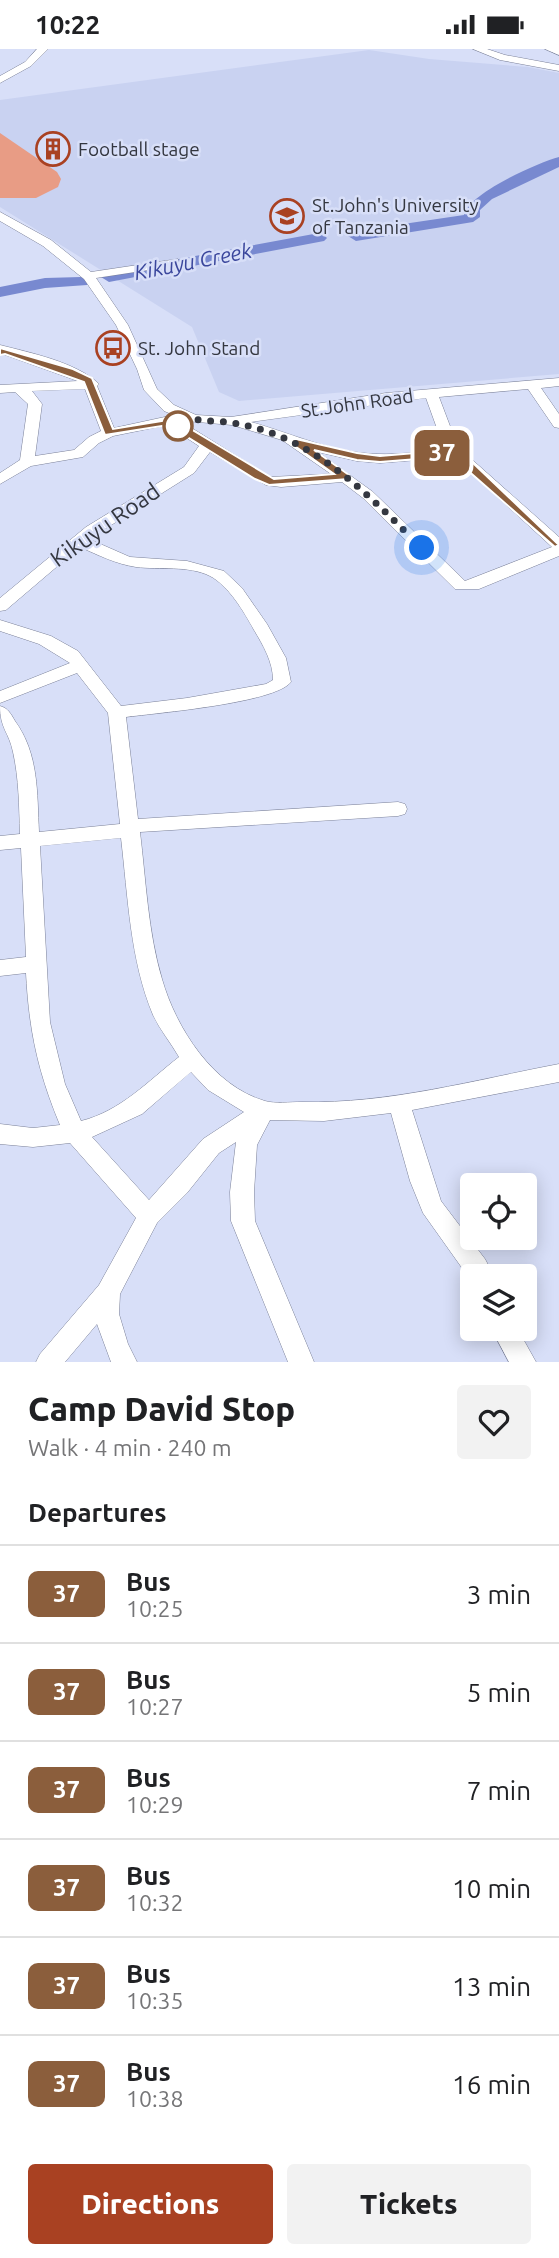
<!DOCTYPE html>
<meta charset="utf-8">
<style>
:root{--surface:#fff;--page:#f2f2f2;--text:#202124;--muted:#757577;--line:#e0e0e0;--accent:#a94122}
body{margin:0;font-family:Ubuntu,sans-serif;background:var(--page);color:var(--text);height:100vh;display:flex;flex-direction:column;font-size:26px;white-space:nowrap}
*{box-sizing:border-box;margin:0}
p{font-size:23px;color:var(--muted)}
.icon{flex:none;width:38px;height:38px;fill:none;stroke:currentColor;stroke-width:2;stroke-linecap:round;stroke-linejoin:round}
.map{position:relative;height:1313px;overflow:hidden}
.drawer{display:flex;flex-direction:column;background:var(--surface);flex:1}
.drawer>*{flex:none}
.badge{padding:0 14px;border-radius:10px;font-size:24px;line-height:46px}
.buttons{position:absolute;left:460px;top:1124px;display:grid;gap:14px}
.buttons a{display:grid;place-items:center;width:77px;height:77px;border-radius:7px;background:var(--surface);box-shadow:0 4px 18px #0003;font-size:35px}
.you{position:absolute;width:35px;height:35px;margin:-18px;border:5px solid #fff;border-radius:50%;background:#1a73e8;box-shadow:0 0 0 10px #1a73e833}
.map>.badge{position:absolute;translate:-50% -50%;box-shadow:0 0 0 4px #fff}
h2{padding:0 28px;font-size:26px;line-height:63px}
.round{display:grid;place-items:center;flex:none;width:74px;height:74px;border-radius:7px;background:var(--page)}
.head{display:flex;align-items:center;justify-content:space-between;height:119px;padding:0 28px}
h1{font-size:33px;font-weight:800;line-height:52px}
.primary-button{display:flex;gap:14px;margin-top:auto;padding:14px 28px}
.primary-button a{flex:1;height:80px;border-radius:7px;background:var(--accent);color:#fff;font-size:28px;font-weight:800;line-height:80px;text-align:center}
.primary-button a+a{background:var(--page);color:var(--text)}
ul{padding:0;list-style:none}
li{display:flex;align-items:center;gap:21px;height:98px;padding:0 28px;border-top:2px solid var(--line)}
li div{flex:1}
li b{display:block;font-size:26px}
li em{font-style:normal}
li .badge{min-width:77px;font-weight:700;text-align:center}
.status{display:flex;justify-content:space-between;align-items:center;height:49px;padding:0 35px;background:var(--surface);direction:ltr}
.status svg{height:19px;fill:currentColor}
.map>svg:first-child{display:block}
</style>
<div class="status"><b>10:22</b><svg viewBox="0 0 49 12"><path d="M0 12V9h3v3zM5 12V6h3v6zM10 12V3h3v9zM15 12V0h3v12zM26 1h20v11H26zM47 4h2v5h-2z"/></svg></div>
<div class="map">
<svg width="559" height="1313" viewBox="0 0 559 1313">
<rect width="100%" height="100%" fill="#d8dff8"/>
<!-- built -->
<path fill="#c9d2f1" d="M 369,1 L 429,10 L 528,18 L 559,24 L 559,325 L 239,352 L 219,343 L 192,278 L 0,158 L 0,51 Z"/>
<!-- green -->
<path fill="#e89c85" d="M 0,84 L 57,123 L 61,130 L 58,138 L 36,149 L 0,149 Z"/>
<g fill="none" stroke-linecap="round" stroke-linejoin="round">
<!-- river -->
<path fill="#7889d0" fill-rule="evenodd" d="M 559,108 L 559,118 L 492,150 L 480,161 L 480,168 L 473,173 L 356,192 L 348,187 L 356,182 L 464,166 C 469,144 537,114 559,108 Z
M 319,184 L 324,186 L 327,189 L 324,192 L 109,233 L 101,228 L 109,223 Z
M 81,228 L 87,230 L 89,233 L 87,236 L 45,239 L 0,248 L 0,238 L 45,229 Z"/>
<!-- minor casing -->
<g stroke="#7b8198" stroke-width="1">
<path id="minor" d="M 37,0 L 48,0 L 31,17 L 0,34 L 0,27 L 25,13 Z
M 473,0 L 487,0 L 505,6 L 559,16 L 559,22 L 500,11 Z
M 545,0 L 559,0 L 559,6 Z
M 0,163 L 51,191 L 91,223 L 178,210 L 178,216 L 174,217 L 96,229 L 128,276 L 157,340 L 174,356 L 196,366 L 231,368 L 386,344 L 559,329 L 559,337 L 541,339 L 559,365 L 559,379 L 554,378 L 528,340 L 439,348 L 453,385 L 468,407 L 559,488 L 559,507 L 479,540 L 455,540 L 363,449 L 342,433 L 281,438 L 266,436 L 210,403 L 194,424 L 89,490 L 130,508 L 187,512 L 224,522 L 242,539 L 267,575 L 286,609 L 291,633 C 275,654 157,664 126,668 L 138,770 L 398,753 L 405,755 L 407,760 L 405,765 L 398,767 L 140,783 C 146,832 148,883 162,930 C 176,979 213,1037 265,1052 C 275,1055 290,1053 302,1053 C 388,1055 475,1031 559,1015 L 559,1033 L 412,1061 L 441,1152 L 485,1210 L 494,1227 L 472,1227 L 472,1233 L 423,1164 L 410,1132 L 391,1064 L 324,1072 L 270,1071 L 257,1096 L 254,1143 L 255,1172 L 314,1313 L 288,1313 L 231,1172 L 230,1143 L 236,1093 L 219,1104 L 187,1144 L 157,1174 L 120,1245 L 119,1265 L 128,1295 L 137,1313 L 111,1313 L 97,1275 L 65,1313 L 36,1313 L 40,1305 L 99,1236 L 136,1169 L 70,1094 L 33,1098 L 0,1095 L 0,1075 L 33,1079 L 60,1076 C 38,1023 29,982 26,924 L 0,927 L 0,911 L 26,908 L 21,799 L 0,801 L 0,787 L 20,785 C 19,757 19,730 13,703 C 9,683 0,680 0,657 C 8,659 11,665 15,672 C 39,705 37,744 39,783 L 120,775 L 108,664 L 77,624 L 0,654 L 0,642 L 70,614 L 39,595 L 0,582 L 0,571 L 51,587 L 78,602 L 121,657 L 187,649 L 266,635 L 273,631 C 273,613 263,596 254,581 C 244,563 229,537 210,527 C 188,516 160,521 136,518 C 116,515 98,506 80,498 L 6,561 L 0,562 L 0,549 L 86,478 L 184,418 L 199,397 L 167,376 L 113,387 L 99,394 L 83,408 L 31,417 L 0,435 L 0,424 L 20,411 L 28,355 L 15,343 L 0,344 L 0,336 L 78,332 L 0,304 L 0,296 C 31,304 76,313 99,335 L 97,337 L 114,379 L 174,366 L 164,362 L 144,341 L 137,320 L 116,276 L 84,230 L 43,197 L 0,172 ZM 85,340 L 101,382 L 89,388 L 74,401 L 35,407 L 42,355 L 32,342 ZM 426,349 L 439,385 L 449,400 C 425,402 401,406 377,405 C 333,404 293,385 251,373 ZM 186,372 L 232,376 L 282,391 L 331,425 L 270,428 L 182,373 ZM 318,403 L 357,412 L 380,414 L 454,408 L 552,498 L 465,532 L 373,443 ZM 121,789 C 128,848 130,911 153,966 C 160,981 171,994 179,1008 C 148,1032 121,1062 81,1072 L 65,1035 L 50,973 L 40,797 ZM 191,1023 L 208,1041 L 244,1063 L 203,1090 L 149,1151 L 92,1088 L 142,1065 Z
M 491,1279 L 517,1279 L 536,1313 L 509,1313 Z"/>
</g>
<!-- minor -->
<use href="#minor" fill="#fff" fill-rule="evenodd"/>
</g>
<!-- line -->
<path fill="#8b5e3c" stroke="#fff" stroke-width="2" d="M 0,299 L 73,320 L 92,329 L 113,380 L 174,370 L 274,430 L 334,425 L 292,395 L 292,391 L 296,390 L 357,404 L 380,407 L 462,400 L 473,414 L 559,496 L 555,498 L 465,419 L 455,407 L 380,413 L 357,411 L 314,401 L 349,426 L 349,430 L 269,436 L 255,430 L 168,376 L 105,386 L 84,333 L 5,305 L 0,306 Z"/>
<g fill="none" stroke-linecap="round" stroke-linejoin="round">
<!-- walk -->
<path stroke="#343740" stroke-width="7" stroke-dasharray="0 12.6" d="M 178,377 L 170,372 C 187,368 195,371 212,372 C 303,376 361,439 422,499"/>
</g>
<!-- icons -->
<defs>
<g id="building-ring" transform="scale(1.75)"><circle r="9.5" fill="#d8dff8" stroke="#a94122" stroke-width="1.5"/><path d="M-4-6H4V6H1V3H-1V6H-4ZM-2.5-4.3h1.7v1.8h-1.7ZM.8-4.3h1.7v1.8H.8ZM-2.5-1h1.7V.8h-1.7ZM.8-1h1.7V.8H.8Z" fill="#a94122"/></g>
<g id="university-ring" transform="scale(1.75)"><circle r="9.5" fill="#d8dff8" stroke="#a94122" stroke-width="1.5"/><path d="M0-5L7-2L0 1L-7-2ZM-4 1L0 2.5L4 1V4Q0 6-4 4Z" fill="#a94122"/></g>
<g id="bus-ring" transform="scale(1.75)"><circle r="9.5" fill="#d8dff8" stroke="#a94122" stroke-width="1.5"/><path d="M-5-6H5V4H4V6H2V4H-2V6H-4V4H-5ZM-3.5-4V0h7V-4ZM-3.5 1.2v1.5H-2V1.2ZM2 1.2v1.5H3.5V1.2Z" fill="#a94122"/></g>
</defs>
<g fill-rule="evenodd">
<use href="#building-ring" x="53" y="100"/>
<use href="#university-ring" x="287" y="167"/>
<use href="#bus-ring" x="113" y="299"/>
</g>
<!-- markers -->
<circle fill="#fff" stroke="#8b5e3c" stroke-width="3.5" cx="178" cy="377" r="14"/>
<g text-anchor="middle" stroke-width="5" stroke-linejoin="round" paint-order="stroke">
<!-- far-poi labels -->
<g font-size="19" fill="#343740" stroke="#d8dff8" text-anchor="start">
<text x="78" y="107">Football stage</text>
<text x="312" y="163">St.John's University<tspan x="312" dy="22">of Tanzania</tspan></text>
<text x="138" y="306">St. John Stand</text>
</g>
<!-- far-street labels -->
<g font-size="19" fill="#343740" stroke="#d8dff8">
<text transform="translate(357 354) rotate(-8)" y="7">St.John Road</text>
</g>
<!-- far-water labels -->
<g font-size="21" font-style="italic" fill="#3a469c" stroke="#d8dff8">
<text transform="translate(193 213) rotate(-11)" y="7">Kikuyu Creek</text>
</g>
<!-- street labels -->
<g font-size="23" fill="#343740" stroke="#d8dff8">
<text transform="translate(105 476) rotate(-35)" y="8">Kikuyu Road</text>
</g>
</g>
</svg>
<div class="buttons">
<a><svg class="icon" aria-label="locate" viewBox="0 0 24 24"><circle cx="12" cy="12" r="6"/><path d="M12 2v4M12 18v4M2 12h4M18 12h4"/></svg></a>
<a><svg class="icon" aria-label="layers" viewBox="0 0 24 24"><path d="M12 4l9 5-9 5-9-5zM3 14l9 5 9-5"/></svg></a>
</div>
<div class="you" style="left:422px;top:499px"></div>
<b class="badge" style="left:442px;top:404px;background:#8b5e3c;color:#fff">37</b>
</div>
<section class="drawer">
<div class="head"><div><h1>Camp David Stop</h1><p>Walk · 4 min · 240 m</p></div><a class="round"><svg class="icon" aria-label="heart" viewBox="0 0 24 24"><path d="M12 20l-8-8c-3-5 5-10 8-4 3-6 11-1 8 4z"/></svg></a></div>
<h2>Departures</h2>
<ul>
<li><span class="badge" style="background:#8b5e3c;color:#fff">37</span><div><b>Bus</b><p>10:25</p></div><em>3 min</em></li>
<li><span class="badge" style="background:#8b5e3c;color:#fff">37</span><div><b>Bus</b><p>10:27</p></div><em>5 min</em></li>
<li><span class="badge" style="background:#8b5e3c;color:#fff">37</span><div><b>Bus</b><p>10:29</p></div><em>7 min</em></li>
<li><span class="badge" style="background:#8b5e3c;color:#fff">37</span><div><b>Bus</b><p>10:32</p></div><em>10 min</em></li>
<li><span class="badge" style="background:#8b5e3c;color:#fff">37</span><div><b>Bus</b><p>10:35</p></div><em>13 min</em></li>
<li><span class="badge" style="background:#8b5e3c;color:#fff">37</span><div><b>Bus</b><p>10:38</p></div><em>16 min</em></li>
</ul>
<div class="primary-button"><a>Directions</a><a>Tickets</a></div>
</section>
